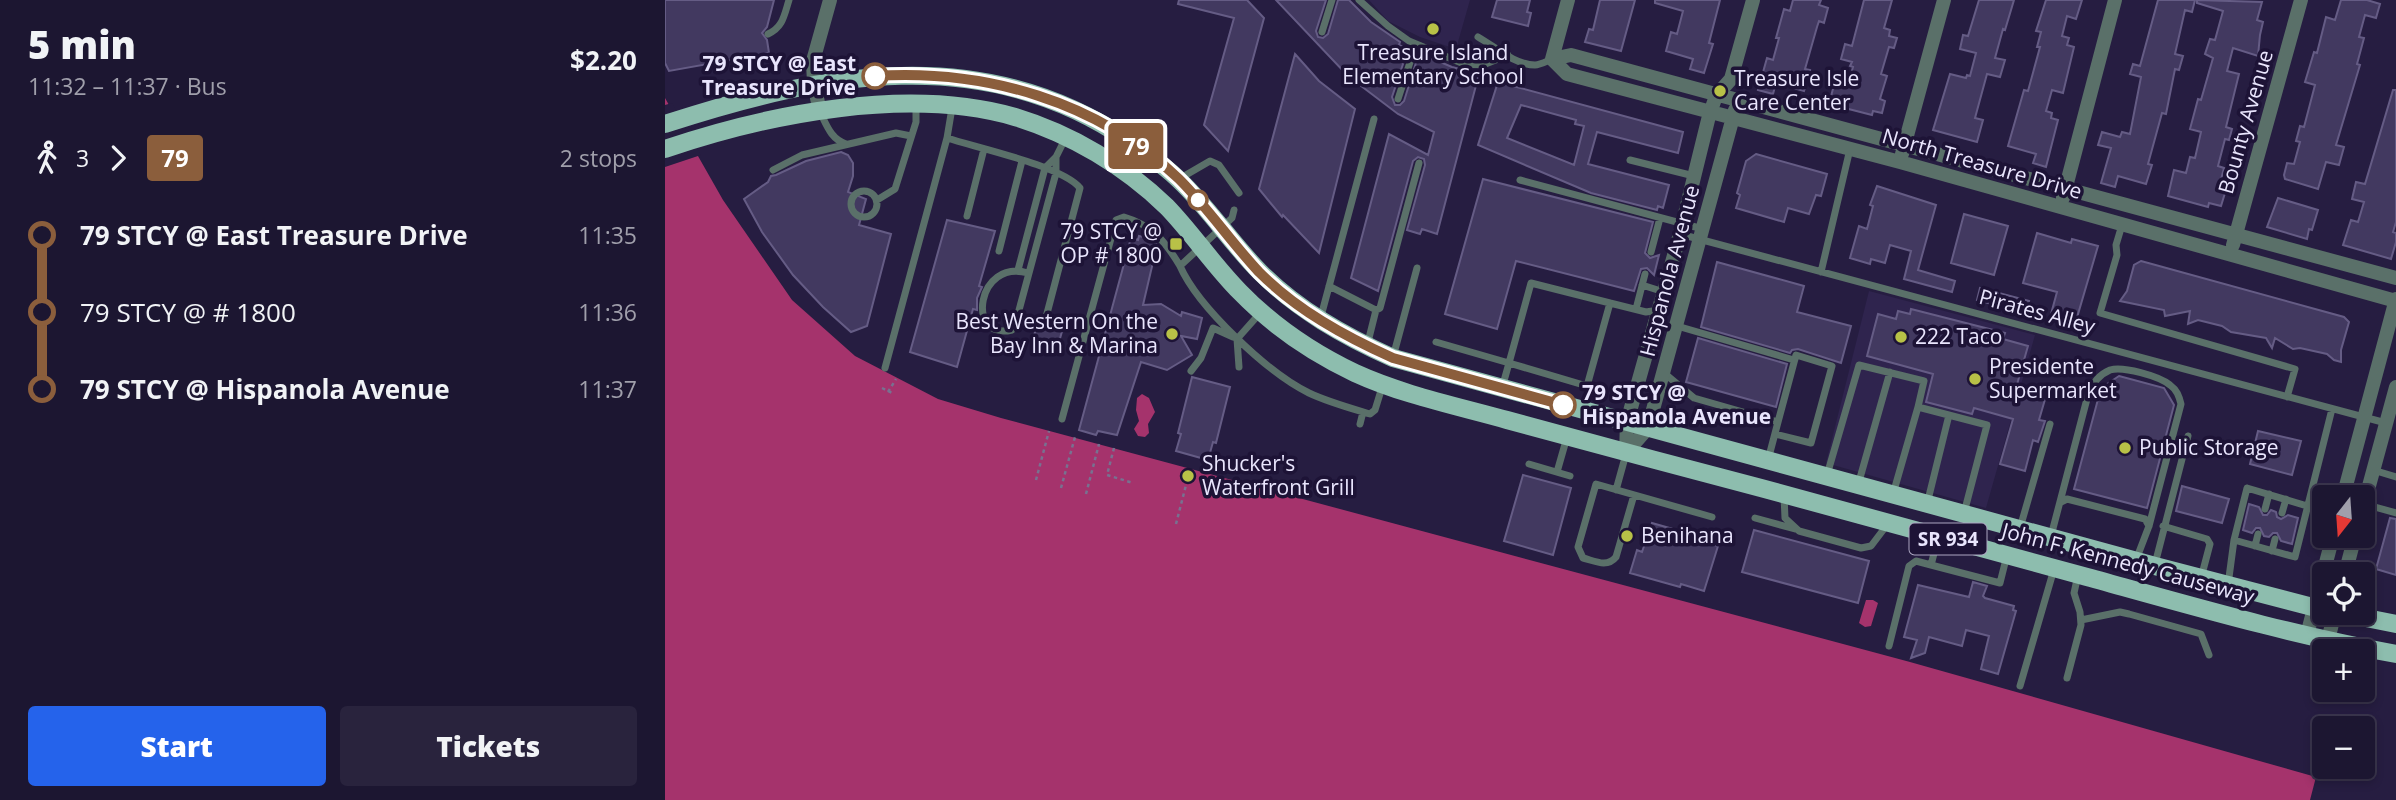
<!DOCTYPE html>
<meta charset="utf-8">
<style>
:root{--surface:#1c1631;--page:#29233d;--text:#f1f3f6;--muted:#a09fab;--line:#3a354d;--accent:#2563eb}
body{margin:0;font-family:"Open Sans",sans-serif;background:var(--page);color:var(--text);height:100vh;display:flex;flex-direction:column;font-size:26px;white-space:nowrap}
*{box-sizing:border-box;margin:0}
p{font-size:23px;color:var(--muted)}
.icon{flex:none;width:38px;height:38px;fill:none;stroke:currentColor;stroke-width:2;stroke-linecap:round;stroke-linejoin:round}
.map{position:relative;flex:1;overflow:hidden}
.details{display:flex;flex-direction:column;background:var(--surface);width:665px}
.details>*{flex:none}
.badge{padding:0 14px;border-radius:5px;font-size:24px;line-height:46px}
.needle{width:46px;rotate:197deg}
.tools{position:absolute;left:1647px;top:485px;display:grid;gap:14px}
.tools a{display:grid;place-items:center;width:63px;height:63px;border-radius:7px;background:var(--surface);box-shadow:0 4px 10px #0003,0 0 0 2px var(--line);font-size:35px}
.map>.badge{position:absolute;translate:-50% -50%;box-shadow:0 0 0 4px #fff}
.legs{display:flex;align-items:center;gap:10px;height:77px;padding:0 28px;font-size:23px}
.legs p{margin-inline-start:auto}
.overview{display:flex;align-items:center;justify-content:space-between;height:119px;padding:0 28px}
h1{font-size:38px;font-weight:800;line-height:52px}
.cta{display:flex;gap:14px;margin-top:auto;padding:14px 28px}
.cta a{flex:1;height:80px;border-radius:7px;background:var(--accent);color:#fff;font-size:28px;font-weight:800;line-height:80px;text-align:center}
.cta a+a{background:var(--page);color:var(--text)}
ul{padding:0 28px;list-style:none}
li{display:flex;align-items:center;gap:24px;height:77px;font-size:26px}
li i{display:grid;place-items:center;width:10px;height:100%;margin:0 9px;background:currentColor}
li i::after{content:'';width:18px;height:18px;margin:-9px;border:5px solid;border-radius:50%;background:var(--surface)}
li p{margin-inline-start:auto}
li:first-child i{background:linear-gradient(#0000 50%,currentColor 0)}
li:last-child i{background:linear-gradient(currentColor 50%,#0000 0)}
main{display:flex;flex:1;min-height:0}
.map>svg:first-child{display:block}
</style>
<main>
<section class="details">
<div class="overview"><div><h1>5 min</h1><p>11:32 – 11:37 · Bus</p></div><b>$2.20</b></div>
<div class="legs"><svg class="icon" aria-label="walk" viewBox="0 0 24 24"><circle cx="13" cy="4" r="2"/><path d="M13 8l-2 6 4 7M11 14l-3 7M7 12l3-4h3l4 4"/></svg>3<svg class="icon" aria-label="forward" viewBox="0 0 24 24"><path d="M9 5l7 7-7 7"/></svg><b class="badge" style="background:#8b5e3c;color:#fff">79</b><p>2 stops</p></div>
<ul>
<li><i style="color:#8b5e3c"></i><b>79 STCY @ East Treasure Drive</b><p>11:35</p></li>
<li><i style="color:#8b5e3c"></i><span>79 STCY @ # 1800</span><p>11:36</p></li>
<li><i style="color:#8b5e3c"></i><b>79 STCY @ Hispanola Avenue</b><p>11:37</p></li>
</ul>
<div class="cta"><a>Start</a><a>Tickets</a></div>
</section>
<div class="map">
<svg width="1731" height="800" viewBox="0 0 1731 800">
<rect width="100%" height="100%" fill="#261d41"/>
<!-- built -->
<path fill="#2f244e" d="M 704,0 L 805,0 L 791,49 L 755,37 L 723,21 Z
M 1204,291 L 1370,335 L 1321,508 L 1161,463 Z"/>
<!-- water -->
<path fill="#a5336c" d="M 0,98 L 58,200 L 127,300 L 190,356 L 273,399 L 336,418 L 1245,662 L 1651,777 L 1645,800 L 0,800 Z
M 477,394 L 484,398 L 490,412 L 483,424 L 484,433 L 480,437 L 473,436 L 469,429 L 474,421 L 471,410 L 472,398 Z
M 1201,600 L 1208,600 L 1213,603 L 1206,626 L 1200,627 L 1194,623 Z"/>
<!-- pier -->
<path fill="#261d41" d="M 7,103 L 36,155 L 0,167 L 0,105 Z"/>
<!-- building -->
<path fill="#423960" stroke="#655c85" stroke-width="2" fill-rule="evenodd" d="M 0,0 L 109,0 L 102,27 L 97,33 L 102,40 L 104,53 L 4,71 L 0,63 Z
M 514,0 L 582,0 L 599,18 L 563,151 L 539,125 L 569,18 L 513,4 Z
M 611,0 L 661,0 L 651,31 L 653,37 L 658,38 L 663,34 L 673,0 L 684,0 L 706,22 L 735,42 L 734,45 L 743,49 L 727,97 L 730,105 L 735,105 L 739,101 L 754,53 L 787,67 L 814,74 L 772,234 L 757,229 L 755,234 L 742,230 L 760,165 L 759,159 L 753,157 L 748,161 L 713,291 L 686,278 L 724,134 L 763,155 L 769,132 L 733,114 L 683,76 Z
M 832,0 L 865,0 L 862,12 L 866,13 L 863,26 L 827,17 Z
M 935,0 L 970,0 L 956,51 L 920,42 L 924,29 L 928,30 Z
M 990,0 L 1055,0 L 1044,43 L 1048,44 L 1039,73 L 1025,69 L 1028,59 L 1001,51 L 1006,32 L 1012,34 L 1018,11 L 990,3 Z
M 1128,0 L 1156,0 L 1154,5 L 1163,8 L 1159,23 L 1154,21 L 1152,27 L 1140,69 L 1145,70 L 1139,91 L 1111,83 L 1108,94 L 1093,90 L 1102,58 L 1108,60 L 1114,38 L 1111,38 L 1119,9 L 1125,11 Z
M 1199,0 L 1227,0 L 1219,28 L 1225,30 L 1224,36 L 1232,38 L 1229,48 L 1224,47 L 1216,74 L 1222,76 L 1215,99 L 1220,101 L 1217,113 L 1208,111 L 1207,115 L 1164,104 L 1169,85 L 1182,88 L 1188,67 L 1185,66 L 1187,62 L 1176,59 L 1180,44 L 1187,46 Z
M 1314,0 L 1349,0 L 1340,30 L 1338,29 L 1330,58 L 1340,60 L 1335,77 L 1322,74 L 1310,118 L 1318,120 L 1312,142 L 1268,130 L 1285,74 L 1301,78 L 1302,75 L 1305,76 L 1311,53 L 1295,49 L 1298,35 L 1303,36 Z
M 1381,0 L 1417,0 L 1411,19 L 1402,16 L 1397,36 L 1404,38 L 1402,45 L 1409,47 L 1398,93 L 1387,90 L 1381,111 L 1387,113 L 1386,118 L 1393,120 L 1381,167 L 1368,163 L 1371,154 L 1343,146 L 1359,90 L 1363,91 L 1375,47 L 1372,47 L 1376,32 L 1371,31 Z
M 1493,0 L 1530,0 L 1527,12 L 1520,10 L 1510,54 L 1518,56 L 1514,70 L 1510,69 L 1501,114 L 1497,113 L 1483,164 L 1487,165 L 1481,184 L 1453,176 L 1450,187 L 1436,183 L 1446,148 L 1433,145 L 1437,132 L 1455,137 L 1457,132 L 1465,134 L 1476,77 L 1465,74 L 1468,64 L 1475,66 Z
M 1532,0 L 1597,2 L 1592,20 L 1598,22 L 1595,35 L 1593,56 L 1568,48 L 1562,71 L 1574,74 L 1561,127 L 1567,129 L 1564,140 L 1560,139 L 1553,166 L 1559,168 L 1553,191 L 1560,193 L 1556,206 L 1544,203 L 1543,207 L 1503,196 L 1509,170 L 1521,173 L 1525,157 L 1530,158 L 1536,132 L 1525,129 L 1533,99 L 1536,100 L 1548,58 L 1540,54 L 1545,39 L 1550,40 L 1558,11 L 1532,3 Z
M 1676,0 L 1702,0 L 1715,4 L 1711,18 L 1700,15 L 1694,37 L 1699,38 L 1692,64 L 1695,65 L 1671,145 L 1679,147 L 1674,165 L 1661,162 L 1653,189 L 1620,179 L 1619,175 L 1622,163 L 1629,164 L 1635,142 L 1631,141 L 1635,126 L 1639,127 L 1650,85 L 1640,82 L 1649,52 L 1652,53 L 1661,17 L 1670,20 Z
M 630,54 L 654,81 L 690,109 L 654,253 L 618,215 L 617,217 L 594,189 Z
M 833,82 L 1018,132 L 1013,153 L 932,132 L 923,164 L 1004,185 L 998,208 L 993,206 L 992,210 L 926,193 L 813,145 ZM 856,105 L 911,120 L 910,124 L 919,126 L 909,165 L 842,138 Z
M 1728,90 L 1731,90 L 1731,222 L 1728,232 L 1731,233 L 1731,242 L 1726,259 L 1678,245 L 1686,220 L 1693,222 L 1699,202 L 1687,199 L 1691,182 L 1700,184 Z
M 176,152 L 183,155 L 188,163 L 188,176 L 183,192 L 201,199 L 194,225 L 226,234 L 202,326 L 186,332 L 158,307 L 128,275 L 97,232 L 79,199 L 103,182 L 106,176 L 111,175 L 141,161 Z
M 1091,154 L 1162,174 L 1156,196 L 1151,195 L 1144,214 L 1123,208 L 1119,222 L 1071,208 L 1075,195 L 1072,193 L 1081,161 Z
M 818,179 L 988,222 L 980,253 L 985,258 L 994,255 L 989,275 L 982,268 L 976,269 L 969,291 L 851,261 L 832,329 L 780,314 Z
M 1212,186 L 1271,205 L 1253,270 L 1290,281 L 1287,292 L 1239,279 L 1246,251 L 1225,245 L 1220,263 L 1206,259 L 1205,264 L 1185,258 L 1194,226 L 1202,229 L 1208,206 L 1205,205 Z
M 1613,198 L 1653,210 L 1647,230 L 1644,229 L 1642,239 L 1602,227 Z
M 1299,214 L 1343,226 L 1329,275 L 1286,263 Z
M 282,220 L 330,231 L 314,286 L 317,287 L 312,298 L 312,310 L 308,309 L 292,367 L 245,352 Z
M 1372,233 L 1406,243 L 1407,239 L 1433,246 L 1411,321 L 1386,314 L 1392,292 L 1358,283 Z
M 474,236 L 487,239 L 492,245 L 478,305 L 496,304 L 516,316 L 517,312 L 537,318 L 532,339 L 516,336 L 527,355 L 502,370 L 476,362 L 452,435 L 433,431 L 431,435 L 414,430 L 466,238 L 473,240 Z
M 1476,261 L 1679,317 L 1684,322 L 1676,350 L 1676,362 L 1669,360 L 1662,354 L 1635,348 L 1628,349 L 1610,338 L 1607,348 L 1601,338 L 1566,332 L 1557,326 L 1533,320 L 1523,324 L 1525,311 L 1500,316 L 1499,310 L 1455,301 L 1462,291 L 1469,265 Z
M 1052,262 L 1139,286 L 1132,312 L 1186,326 L 1176,363 L 1133,349 L 1127,350 L 1125,353 L 1036,327 Z
M 1315,288 L 1364,301 L 1360,313 L 1312,300 Z
M 1246,309 L 1340,333 L 1338,339 L 1363,346 L 1351,388 L 1381,396 L 1374,420 L 1380,421 L 1373,442 L 1368,440 L 1360,471 L 1335,464 L 1348,419 L 1309,408 L 1307,414 L 1261,402 L 1268,374 L 1202,356 L 1213,314 L 1231,319 L 1233,311 L 1245,314 Z
M 373,321 L 378,327 L 385,324 L 398,328 L 392,349 L 367,343 Z
M 1033,338 L 1122,364 L 1111,407 L 1021,382 Z
M 1454,376 L 1499,388 L 1509,405 L 1482,508 L 1409,489 L 1436,388 Z
M 527,377 L 565,387 L 551,443 L 548,442 L 543,460 L 511,451 L 516,434 L 513,433 Z
M 1593,431 L 1636,441 L 1627,475 L 1585,464 Z
M 858,475 L 906,488 L 888,555 L 839,541 Z
M 1517,486 L 1564,499 L 1557,523 L 1511,511 Z
M 1584,504 L 1594,507 L 1598,515 L 1602,515 L 1606,510 L 1611,512 L 1612,517 L 1616,519 L 1623,515 L 1633,518 L 1627,544 L 1616,541 L 1612,533 L 1608,533 L 1604,537 L 1599,536 L 1595,528 L 1591,528 L 1587,533 L 1578,530 Z
M 1725,518 L 1731,519 L 1731,575 L 1711,569 Z
M 987,523 L 1043,539 L 1042,543 L 1053,546 L 1039,591 L 1016,584 L 1015,587 L 965,573 L 972,550 L 977,552 Z
M 1089,530 L 1204,561 L 1193,603 L 1077,572 Z
M 1308,582 L 1322,586 L 1318,596 L 1320,598 L 1349,606 L 1348,610 L 1351,611 L 1333,674 L 1316,669 L 1324,636 L 1301,630 L 1297,646 L 1264,637 L 1260,653 L 1246,658 L 1252,640 L 1239,637 L 1253,585 L 1304,597 Z"/>
<g fill="none" stroke-linecap="round" stroke-linejoin="round">
<!-- path -->
<path stroke="#787190" stroke-width="2.5" stroke-dasharray="3.5 3.5" stroke-linecap="butt" d="M 217,388 L 229,394
M 223,392 L 231,379
M 449,448 L 442,475 L 468,483
M 371,480 L 384,431
M 396,488 L 410,437
M 421,494 L 434,444
M 511,524 L 521,485"/>
<!-- service -->
<path stroke="#5a7069" stroke-width="7" d="M 694,0 L 723,26 L 744,41 L 799,64 L 818,65 L 843,55
M 657,32 L 667,0
M 103,34 C 118,27 119,16 124,0
M 813,37 C 829,46 850,65 870,65 C 875,65 882,61 887,59
M 733,99 L 751,44
M 287,108 L 282,138 C 313,148 397,166 415,188 L 380,321
M 155,112 C 162,126 166,139 181,144
M 965,160 L 1029,176
M 108,170 L 137,155 L 231,133 L 246,136
M 514,179 L 545,161 L 554,165 L 574,193
M 855,180 L 1038,229
M186 204a13 13 0 1 1 26 0a13 13 0 1 1-26 0Z
M 212,200 L 230,189 L 251,122 L 251,106
M 302,216 L 319,149
M 1457,225 L 1451,245 L 1452,255 L 1435,313 L 1630,369 L 1622,397
M 1015,234 L 1721,423
M 334,251 L 357,161
M 986,252 L 995,218
M 515,266 C 533,307 603,373 644,393 C 663,402 685,408 705,414 L 710,410 L 718,384
M 353,270 L 380,168 L 391,157 L 401,137
M 1156,272 L 1185,149
M 363,273 C 312,258 300,341 347,330 L 350,325 L 391,173 L 391,157
M 977,285 L 999,292
M 664,286 L 711,310
M 945,303 L 866,283 L 844,363 L 922,386 L 945,303 L 981,312 L 994,310
M 971,309 L 980,274
M 655,320 L 709,119
M 1012,326 L 1129,360
M 771,342 L 844,363 L 837,388
M 702,346 L 711,310 L 715,308 L 754,163
M 728,357 L 752,268
M 574,367 L 572,339 L 596,312
M 220,368 L 282,138
M 526,371 L 536,358 L 548,328 L 568,337
M 999,373 L 1029,398 L 1113,422 L 1103,460
M 397,419 L 451,220 L 459,217 C 487,225 500,241 515,266 L 567,218 L 569,210
M 695,424 L 698,412
M 1110,434 L 1146,443 L 1167,366 L 1131,355 L 1113,422
M 864,464 L 905,476
M 1708,470 L 1731,477
M 892,472 L 902,437
M 1162,475 L 1194,365 L 1259,381 L 1253,407 L 1322,425 L 1299,513
M 1193,485 L 1225,372
M 951,490 L 961,454
M 1228,494 L 1253,407
M 969,495 L 951,557 C 942,568 930,561 918,558 L 913,547 L 931,484 L 1047,517
M 1119,496 L 1120,518 L 1134,531 L 1196,548 L 1206,546 L 1222,525
M 1396,502 L 1402,499 L 1480,519 L 1484,526
M 1262,504 L 1284,415
M 1699,504 L 1731,513
M 1600,509 L 1604,494
M 1617,513 L 1621,499
M 1090,518 L 1130,529
M 1498,526 L 1542,539 L 1545,544 L 1536,578
M 1355,528 L 1385,424
M 1386,536 L 1423,395 C 1427,384 1433,375 1445,370 C 1458,366 1494,376 1505,385 C 1512,390 1514,396 1516,404 L 1484,526 L 1471,560
M 1273,538 L 1266,565 L 1335,583 L 1342,555
M 1569,540 L 1630,557 L 1667,409
M 1590,546 L 1593,534
M 1607,551 L 1610,539
M 1490,564 L 1523,436
M 1563,585 L 1569,540 L 1582,488 L 1659,511
M 1416,620 L 1455,612 L 1464,614 L 1536,634 L 1544,655
M 1224,646 L 1244,566 L 1251,561 L 1266,565
M 1402,678 L 1416,625 L 1415,612 L 1409,593 L 1413,575
M 1355,686 L 1389,569"/>
<!-- minor -->
<path stroke="#5a7069" stroke-width="14" d="M 887,59 L 902,74 L 1235,162 L 1731,301
M 887,59 L 906,55 L 1731,278
M 887,59 L 903,0
M 155,112 L 149,84 L 148,61 L 165,0
M 1237,154 L 1279,0
M 1398,198 L 1450,0
M 1568,245 L 1636,0
M 961,453 L 962,422 L 1015,234 L 1044,116 L 1051,96 L 1066,79 L 1088,0
M 961,453 L 983,428 L 1070,110
M 1678,497 L 1731,299
M 1698,508 L 1731,387
M 1680,574 L 1690,536
M 1642,635 L 1668,536
M 1663,640 L 1670,612"/>
<!-- primary -->
<path stroke="#8dbdae" stroke-width="18" d="M 0,124 C 156,73 319,41 464,141 C 481,153 499,165 514,180 C 544,208 566,243 595,272 C 633,310 679,336 728,358 L 1490,566 L 1659,610
M 0,149 C 103,114 243,86 350,117 C 406,134 460,166 502,207 C 528,234 549,266 575,292 C 608,326 648,353 690,373 C 738,395 792,406 842,420 C 927,443 1011,466 1096,488 C 1204,518 1313,547 1422,577 C 1524,605 1626,635 1731,654
M 1671,612 L 1731,624"/>
</g>
<g fill="none" stroke-linecap="round" stroke-linejoin="round">
<!-- line-1 casing -->
<g stroke="#fff" stroke-width="16">
<path id="line-1" d="M 210,76 C 320,69 433,101 514,179 C 543,208 566,242 594,272 C 632,310 679,336 728,358 L 898,405"/>
</g>
<!-- line-1 -->
<use href="#line-1" stroke="#8b5e3c" stroke-width="10"/>
</g>
<!-- markers -->
<g fill="#b8c147" stroke="#1d1336" stroke-width="2.5">
<circle cx="768" cy="29" r="7"/>
<circle cx="1055" cy="91" r="7"/>
<rect x="504" y="237" width="14" height="14" rx="3.5"/>
<circle cx="507" cy="334" r="7"/>
<circle cx="1236" cy="337" r="7"/>
<circle cx="1310" cy="379" r="7"/>
<circle cx="1460" cy="448" r="7"/>
<circle cx="523" cy="476" r="7"/>
<circle cx="962" cy="536" r="7"/>
</g>
<g fill="#fff" stroke="#8b5e3c" stroke-width="3.5">
<circle cx="210" cy="76" r="12"/>
<circle cx="533" cy="200" r="9"/>
<circle cx="898" cy="405" r="12"/>
</g>
<g text-anchor="middle" stroke-width="7" stroke-linejoin="round" paint-order="stroke">
<!-- shield labels -->
<rect fill="#1d1336" stroke="#aca6c1" stroke-width="2" x="1244.5" y="523.5" width="77" height="31" rx="5"/>
<g font-size="19" font-weight="bold" fill="#e9e5fd">
<text x="1283" y="546">SR 934</text>
</g>
<!-- poi labels -->
<g font-size="21" fill="#e9e5fd" stroke="#1d1336" text-anchor="start">
<text x="768" y="60" text-anchor="middle">Treasure Island<tspan x="768" dy="24">Elementary School</tspan></text>
<text x="1069" y="86">Treasure Isle<tspan x="1069" dy="24">Care Center</tspan></text>
<text x="497" y="239" text-anchor="end">79 STCY @<tspan x="497" dy="24">OP # 1800</tspan></text>
<text x="493" y="329" text-anchor="end">Best Western On the<tspan x="493" dy="24">Bay Inn &amp; Marina</tspan></text>
<text x="1250" y="344">222 Taco</text>
<text x="1324" y="374">Presidente<tspan x="1324" dy="24">Supermarket</tspan></text>
<text x="1474" y="455">Public Storage</text>
<text x="537" y="471">Shucker's<tspan x="537" dy="24">Waterfront Grill</tspan></text>
<text x="976" y="543">Benihana</text>
</g>
<!-- stop labels -->
<g font-size="21" font-weight="bold" fill="#e9e5fd" stroke="#1d1336" text-anchor="end">
<text x="191" y="71">79 STCY @ East<tspan x="191" dy="24">Treasure Drive</tspan></text>
<text x="917" y="400" text-anchor="start">79 STCY @<tspan x="917" dy="24">Hispanola Avenue</tspan></text>
</g>
<!-- street labels -->
<g font-size="21" fill="#e9e5fd" stroke="#1d1336">
<text transform="translate(1581 122) rotate(-74)" y="7">Bounty Avenue</text>
<text transform="translate(1317 164) rotate(16)" y="7">North Treasure Drive</text>
<text transform="translate(1005 271) rotate(-75)" y="7">Hispanola Avenue</text>
<text transform="translate(1372 312) rotate(15)" y="7">Pirates Alley</text>
<text transform="translate(1463 564) rotate(15)" y="7">John F. Kennedy Causeway</text>
</g>
</g>
</svg>
<div class="tools">
<a><svg class="needle" viewBox="-14 -14 28 28"><path d="M0-13l5 13h-10z" fill="#e53935"/><path d="M0 13l5-13h-10z" fill="#a09fab"/></svg></a>
<a><svg class="icon" aria-label="locate" viewBox="0 0 24 24"><circle cx="12" cy="12" r="6"/><path d="M12 2v4M12 18v4M2 12h4M18 12h4"/></svg></a>
<a>+</a>
<a>−</a>
</div>
<b class="badge" style="left:471px;top:146px;background:#8b5e3c;color:#fff">79</b>
</div>
</main>
